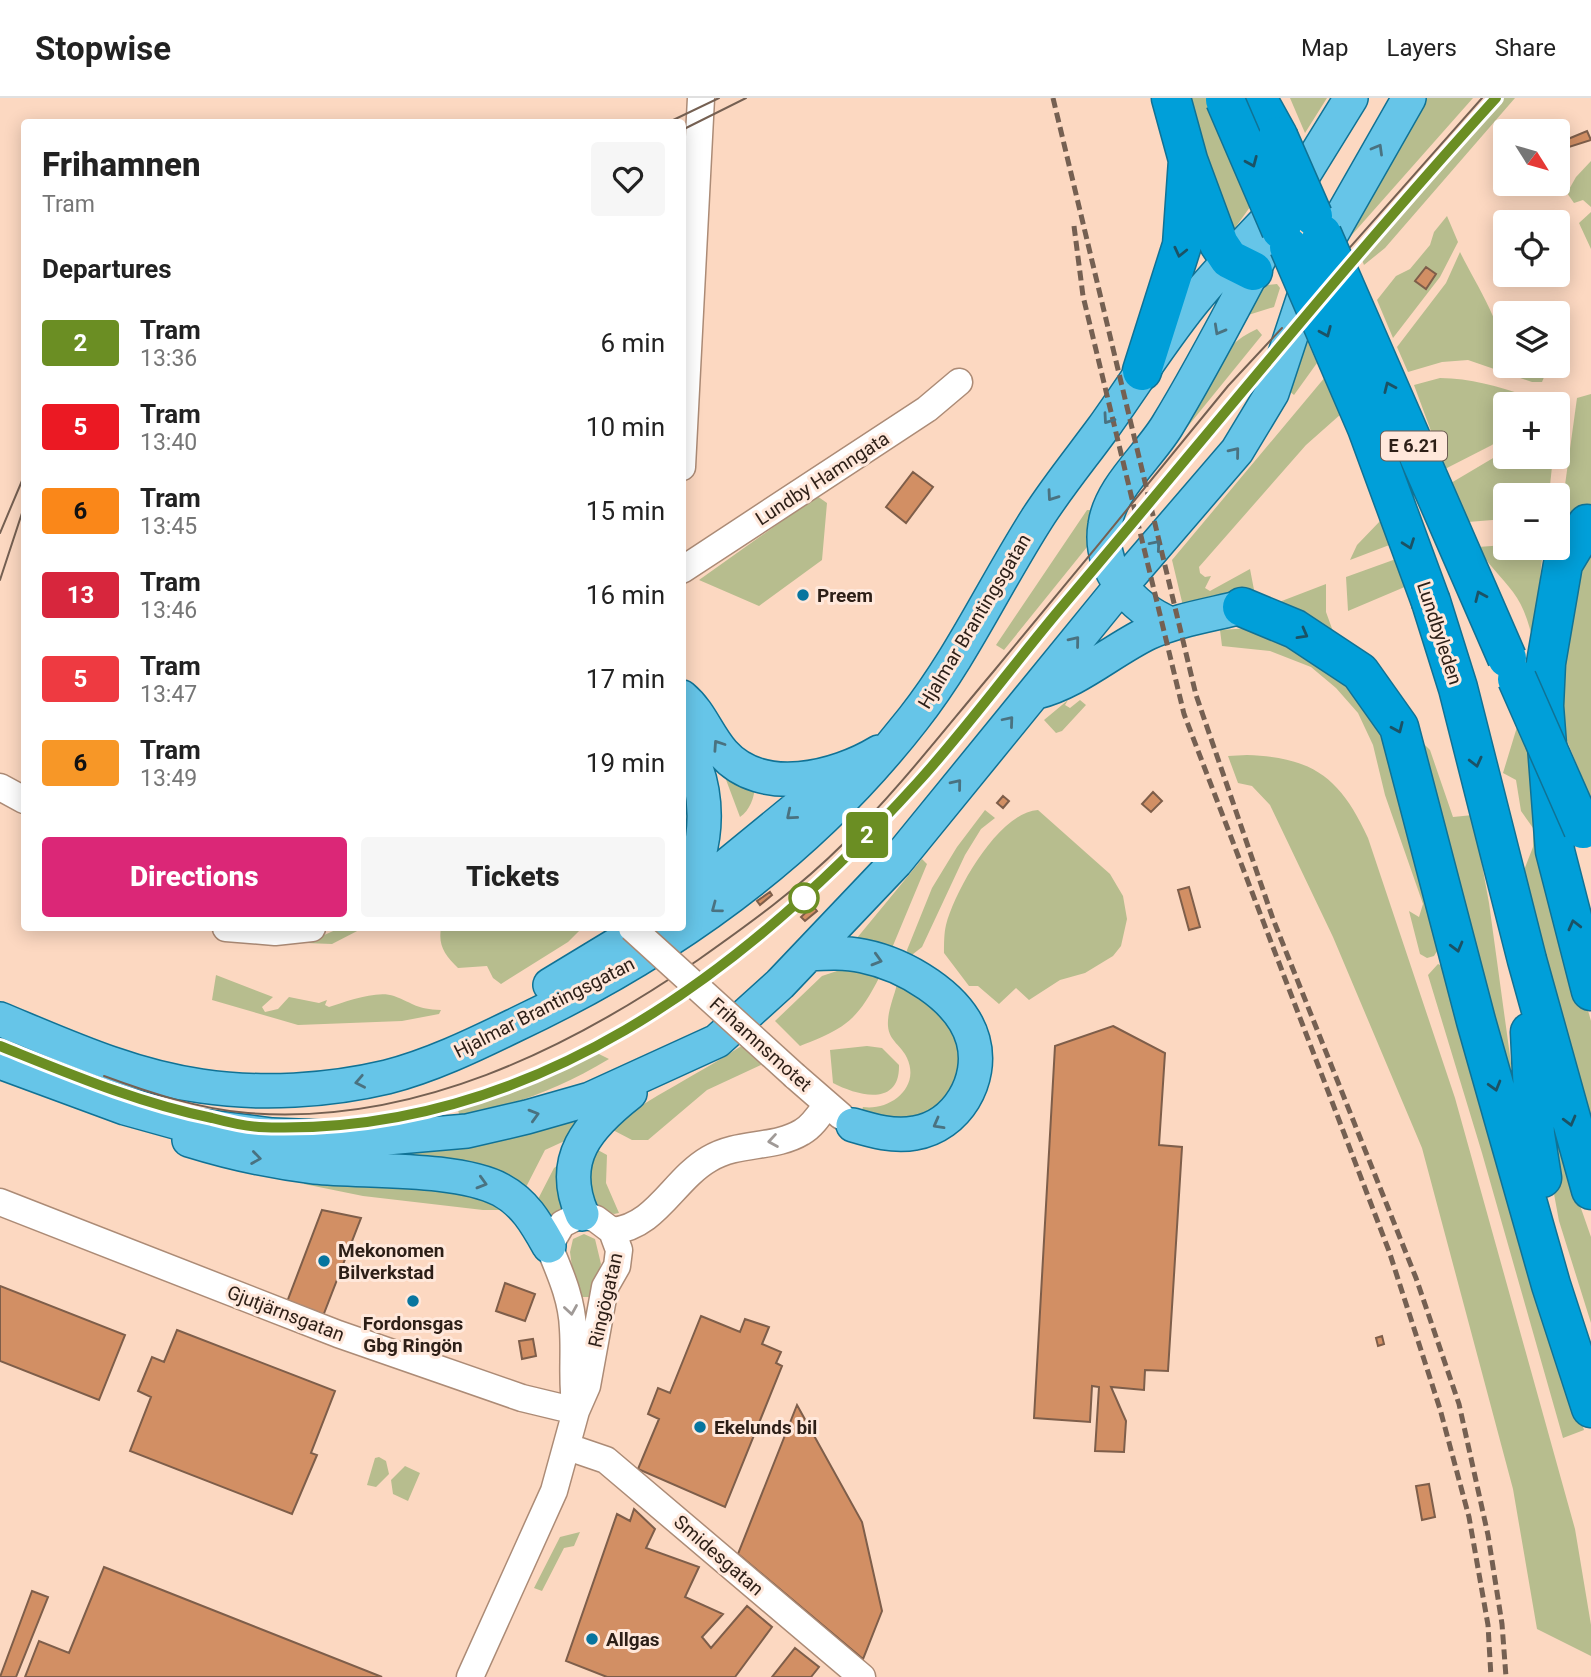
<!DOCTYPE html>
<meta charset="utf-8">
<style>
:root{--surface:#fff;--page:#f6f6f6;--text:#222;--muted:#767676;--line:#e0e0e0;--accent:#db2777}
body{margin:0;font-family:Roboto,sans-serif;background:var(--page);color:var(--text);height:100vh;display:flex;flex-direction:column;font-size:26px;white-space:nowrap}
*{box-sizing:border-box;margin:0}
p{font-size:23px;color:var(--muted)}
.icon{flex:none;width:38px;height:38px;fill:none;stroke:currentColor;stroke-width:2;stroke-linecap:round;stroke-linejoin:round}
.map{position:relative;flex:1;overflow:hidden}
.details{position:absolute;left:21px;top:21px;width:665px;height:812px;display:flex;flex-direction:column;background:var(--surface);border-radius:7px;box-shadow:0 4px 18px #0003}
.details>*{flex:none}
.badge{padding:0 14px;border-radius:5px;font-size:24px;line-height:46px}
.needle{width:46px;rotate:127deg}
.tools{position:absolute;left:1493px;top:21px;display:grid;gap:14px}
.tools a{display:grid;place-items:center;width:77px;height:77px;border-radius:7px;background:var(--surface);box-shadow:0 4px 18px #0003;font-size:35px}
.map>.badge{position:absolute;translate:-50% -50%;box-shadow:0 0 0 4px #fff}
h2{padding:0 21px;font-size:26px;line-height:63px}
.round{display:grid;place-items:center;flex:none;width:74px;height:74px;border-radius:7px;background:var(--page)}
.headline{display:flex;align-items:center;justify-content:space-between;height:119px;padding:0 21px}
h1{font-size:33px;font-weight:800;line-height:52px}
.primary-button{display:flex;gap:14px;margin-top:auto;padding:14px 21px}
.primary-button a{flex:1;height:80px;border-radius:7px;background:var(--accent);color:#fff;font-size:28px;font-weight:800;line-height:80px;text-align:center}
.primary-button a+a{background:var(--page);color:var(--text)}
ul{padding:0;list-style:none}
li{display:flex;align-items:center;gap:21px;height:84px;padding:0 21px}
li div{flex:1}
li b{display:block;font-size:26px}
li em{font-style:normal}
li .badge{min-width:77px;font-weight:700;text-align:center}
header{display:flex;align-items:center;gap:42px;box-sizing:border-box;height:98px;padding:0 35px;background:var(--surface);border-bottom:2px solid var(--line)}
header strong{font-size:33px}
nav{display:flex;gap:38px;margin-inline-start:auto;font-size:24px}
.map>svg:first-child{display:block}
</style>
<header>
<strong>Stopwise</strong>
<nav><a>Map</a><a>Layers</a><a>Share</a></nav>
</header>
<div class="map">
<svg width="1591" height="1579" viewBox="0 0 1591 1579">
<rect width="100%" height="100%" fill="#fcd8c1"/>
<!-- green -->
<path fill="#b7bd8e" d="M 1180,0 L 1208,0 L 1250,109 L 1230,137 Z
M 1290,0 L 1327,0 L 1305,35 Z
M 1422,0 L 1473,0 L 1350,139 L 1346,128 Z
M 1500,0 L 1515,0 L 1385,150 L 1364,167 L 1360,157 Z
M 1591,63 L 1591,109 L 1583,102 L 1574,105 L 1567,95 L 1576,79 Z
M 1591,114 L 1591,151 L 1579,125 Z
M 1447,118 L 1458,144 L 1440,179 L 1393,240 L 1377,202 L 1396,178 L 1410,171 L 1430,147 L 1434,134 Z
M 1460,154 C 1477,189 1505,228 1505,268 L 1544,270 L 1547,272 L 1542,284 L 1532,284 L 1468,262 L 1442,264 L 1408,274 L 1397,249 L 1446,185 Z
M 1277,186 L 1280,190 L 1274,209 L 1245,218 L 1259,188 Z
M 1257,231 L 1262,237 L 1184,333 L 1179,329 C 1200,292 1216,249 1257,231 Z
M 1304,236 L 1317,265 L 1294,297 L 1289,293 L 1299,268 Z
M 1326,278 L 1341,316 L 1306,347 L 1199,469 L 1200,475 L 1205,479 L 1211,478 L 1205,490 L 1210,493 L 1250,471 L 1255,497 L 1183,508 L 1172,462 Z
M 1440,280 C 1473,280 1502,290 1533,300 L 1529,306 L 1505,306 L 1505,336 L 1492,347 L 1445,371 L 1414,287 Z
M 1591,296 L 1591,413 L 1561,416 L 1577,300 Z
M 1505,353 L 1505,359 L 1553,359 L 1549,397 L 1505,397 L 1505,421 L 1468,424 L 1451,385 Z
M 817,398 L 827,405 L 822,462 L 759,508 L 699,482 Z
M 1087,412 L 1091,412 L 1086,437 L 1087,449 L 1004,552 L 996,547 Z
M 1382,421 L 1392,446 L 1350,462 L 1357,447 Z
M 1591,444 L 1591,701 L 1553,609 L 1564,502 Z
M 1505,447 L 1505,450 L 1543,450 L 1534,546 C 1529,527 1525,510 1513,494 C 1501,478 1488,467 1478,449 Z
M 1396,461 L 1407,488 L 1348,513 L 1346,479 Z
M 1326,486 L 1326,514 L 1335,539 L 1269,508 Z
M 1251,530 L 1331,566 L 1381,629 L 1441,847 L 1434,858 L 1427,860 L 1420,856 L 1409,813 L 1419,819 L 1423,806 L 1385,697 L 1373,647 L 1358,615 L 1336,590 L 1311,569 L 1270,553 L 1222,548 L 1220,532 Z
M 1068,602 L 1065,607 L 1070,610 L 1080,602 L 1086,607 L 1062,633 L 1056,635 L 1044,622 Z
M 1517,629 L 1536,674 L 1565,832 L 1591,923 L 1591,1048 L 1519,785 L 1533,749 L 1533,730 L 1521,713 L 1516,682 L 1503,675 Z
M 1417,639 L 1430,652 L 1453,719 L 1473,717 L 1489,805 L 1514,987 L 1506,989 Z
M 1247,657 C 1314,659 1341,681 1368,740 L 1455,1000 L 1575,1431 L 1591,1527 L 1591,1558 L 1537,1531 L 1513,1391 L 1422,1050 L 1333,839 L 1270,707 L 1252,688 L 1238,685 L 1228,658 Z
M 722,671 L 755,689 C 754,700 750,712 740,719 Z
M 985,712 L 995,720 L 981,731 L 965,757 L 922,849 L 908,860 L 907,852 L 932,790 L 957,749 Z
M 1038,712 L 1110,776 L 1123,798 L 1127,821 L 1121,848 L 1113,858 L 1085,875 L 1060,882 L 1029,902 L 1016,890 L 999,906 L 978,888 L 969,888 L 944,855 C 944,846 944,835 946,827 C 955,792 999,714 1038,712 Z
M 922,761 L 927,766 L 892,850 L 852,846 Z
M 340,830 L 363,830 L 332,846 L 306,845 Z
M 441,830 L 582,830 L 568,844 L 501,886 L 493,880 L 487,868 L 458,870 C 445,857 438,848 441,830 Z
M 1438,866 L 1445,869 L 1584,1332 L 1563,1340 L 1482,1055 L 1428,877 Z
M 846,870 L 880,878 C 857,923 846,930 800,948 L 775,923 L 822,878 Z
M 216,877 L 273,899 L 262,909 L 265,914 L 278,911 L 289,899 L 319,905 L 327,902 L 325,907 L 329,909 C 346,904 376,892 394,898 C 415,906 416,911 441,912 L 439,916 L 402,923 L 298,927 L 212,902 Z
M 897,886 L 930,900 L 966,949 L 954,1003 L 905,1027 L 861,1014 L 863,1009 C 889,1013 921,990 907,960 C 902,948 889,943 888,928 C 887,914 894,899 897,886 Z
M 743,947 L 763,966 L 707,992 L 648,1042 L 632,1042 L 609,1030 C 651,998 699,976 743,947 Z
M 867,948 L 882,950 L 899,967 C 900,1009 858,998 833,985 L 830,952 Z
M 597,955 L 609,961 C 559,991 517,1006 460,1019 L 458,1012 L 505,997 Z
M 576,1020 L 581,1024 L 571,1040 L 545,1052 L 523,1095 L 265,1052 Z
M 1554,1033 L 1591,1139 L 1591,1225 L 1559,1123 L 1543,1036 Z
M 596,1051 L 607,1057 L 606,1085 L 619,1115 L 614,1116 L 595,1108 L 585,1082 Z
M 564,1063 L 566,1109 L 551,1121 L 535,1107 L 554,1070 Z
M 304,1075 L 460,1089 L 504,1112 L 483,1112 L 363,1098 L 304,1086 Z
M 584,1136 L 595,1141 L 601,1166 L 590,1199 L 576,1199 L 570,1154 L 573,1141 Z
M 379,1359 L 386,1363 L 389,1376 L 376,1389 L 367,1387 L 375,1360 Z
M 405,1368 L 420,1375 L 408,1403 L 393,1396 L 391,1382 Z
M 580,1434 L 574,1448 L 564,1450 L 542,1493 L 534,1490 L 560,1439 Z"/>
<!-- building -->
<path fill="#d28f64" stroke="#7e5e4a" stroke-width="2" d="M 1587,33 L 1591,42 L 1569,49 L 1568,41 Z
M 1426,169 L 1436,176 L 1426,191 L 1415,183 Z
M 1541,177 L 1547,177 L 1550,183 L 1545,185 Z
M 913,374 L 933,389 L 906,425 L 886,409 Z
M 1153,694 L 1162,703 L 1151,714 L 1142,706 Z
M 1003,698 L 1009,703 L 1003,710 L 997,705 Z
M 1189,789 L 1200,829 L 1189,832 L 1178,792 Z
M 770,794 L 772,797 L 760,807 L 757,803 Z
M 813,808 L 817,813 L 805,823 L 801,819 Z
M 1113,928 L 1165,955 L 1159,1047 L 1182,1049 L 1168,1273 L 1145,1272 L 1144,1292 L 1111,1289 L 1126,1323 L 1124,1354 L 1095,1353 L 1099,1289 L 1092,1288 L 1090,1324 L 1034,1320 L 1055,948 Z
M 322,1112 L 361,1120 L 323,1218 L 287,1204 Z
M 505,1185 L 535,1196 L 525,1223 L 496,1213 Z
M 0,1188 L 125,1237 L 99,1302 L 0,1263 Z
M 701,1218 L 740,1234 L 745,1221 L 769,1229 L 762,1246 L 781,1254 L 776,1265 L 782,1268 L 725,1409 L 638,1371 L 659,1321 L 648,1316 L 658,1290 L 670,1295 Z
M 177,1232 L 335,1293 L 311,1355 L 317,1357 L 292,1416 L 130,1353 L 151,1299 L 138,1293 L 152,1259 L 164,1264 Z
M 1382,1238 L 1384,1246 L 1378,1248 L 1376,1240 Z
M 533,1241 L 536,1258 L 522,1261 L 519,1243 Z
M 797,1307 L 862,1424 L 882,1513 L 863,1561 L 738,1456 Z
M 1429,1386 L 1435,1419 L 1422,1422 L 1416,1388 Z
M 634,1411 L 655,1431 L 646,1450 L 699,1469 L 685,1499 L 723,1516 L 702,1539 L 711,1550 L 747,1508 L 772,1529 L 735,1579 L 607,1579 L 566,1563 L 617,1416 L 630,1423 Z
M 104,1469 L 382,1579 L 25,1579 L 39,1543 L 69,1555 Z
M 32,1493 L 48,1499 L 16,1579 L 0,1579 Z
M 795,1550 L 819,1569 L 811,1579 L 772,1579 Z"/>
<g fill="none" stroke-linecap="round" stroke-linejoin="round">
<!-- minor casing -->
<g stroke="#ac8b76" stroke-width="29">
<path id="minor" d="M 682,369 L 701,0
M 682,472 L 927,311 L 959,284
M 0,689 L 24,702
M 226,830 L 275,834 L 312,830
M 795,978 L 841,1018
M 0,1104 L 338,1236 L 522,1300 L 576,1313
M 612,1133 C 656,1129 673,1082 709,1061 C 739,1043 774,1051 802,1034 C 813,1028 820,1016 827,1006
M 568,1349 L 606,1362 L 862,1579
M 470,1579 L 554,1393 L 576,1313 L 587,1288 L 605,1189 L 617,1168 L 619,1152 L 612,1133 L 596,1121 L 582,1116 L 562,1126 L 549,1148 C 560,1175 572,1201 573,1231 C 575,1260 571,1285 576,1313"/>
</g>
<!-- major casing -->
<g stroke="#107295" stroke-width="36">
<path id="major" d="M 1288,102 L 1351,0
M 1171,526 C 1132,510 1098,471 1105,427 C 1110,390 1148,359 1167,328 C 1202,271 1233,210 1265,150
M 1037,594 C 1077,584 1111,553 1148,535 C 1177,522 1210,517 1242,509
M 682,599 C 701,615 707,637 723,655 C 762,699 836,680 879,654
M 682,642 C 712,688 711,749 682,795
M 682,804 L 843,672
M 809,856 C 827,855 845,854 863,858 C 903,866 961,898 973,942 C 984,982 957,1028 915,1035 C 894,1039 873,1033 853,1027
M 550,887 L 644,830
M 0,921 C 65,948 130,978 201,988 C 261,997 328,993 387,979 C 430,968 472,948 513,928 C 666,856 808,756 913,621 C 962,559 995,486 1038,419 C 1058,388 1081,360 1103,330 C 1133,288 1160,245 1192,205 C 1222,168 1256,134 1289,99
M 0,964 L 125,1010 L 179,1025 L 272,1037 L 375,1041 L 467,1033 L 527,1019 L 590,1001 L 717,943 L 780,886 L 896,764 L 1121,488 L 1237,353 L 1272,295 L 1315,165 L 1409,0
M 189,1042 C 231,1055 272,1064 315,1069 C 366,1074 458,1069 501,1092 C 525,1105 536,1125 549,1148
M 582,1116 C 558,1061 588,1028 630,995"/>
</g>
<!-- highway casing -->
<g stroke="#107295" stroke-width="41">
<path id="highway" d="M 1171,0 L 1188,62 L 1219,146 L 1229,161 L 1253,173
M 1257,0 L 1278,38
M 1142,273 L 1182,147 L 1188,62
M 1587,426 L 1563,466 L 1546,565 L 1544,608 L 1555,753 L 1591,893
M 1431,504 L 1458,590 L 1527,862 L 1591,1092
M 1242,509 L 1295,531 L 1360,574 L 1399,629 L 1476,923 L 1551,1187 L 1591,1310
M 1530,934 L 1535,1036 L 1542,1080"/>
</g>
<!-- minor -->
<use href="#minor" stroke="#fff" stroke-width="26"/>
<!-- major -->
<use href="#major" stroke="#66c5e8" stroke-width="33"/>
<!-- highway -->
<use href="#highway" stroke="#009fd9" stroke-width="38"/>
<!-- tram -->
<path stroke="#756052" stroke-width="2" d="M 669,24 L 719,0
M 682,32 L 746,0
M 1322,181 L 1482,0
M 0,435 L 24,378
M 0,482 L 24,409
M 0,948 C 102,989 205,1035 318,1030 C 337,1029 357,1024 376,1021 C 669,979 865,751 1042,534 C 1085,481 1130,429 1173,377 C 1277,248 1385,123 1497,0
M 104,978 C 150,995 199,1011 248,1015 C 413,1028 567,952 698,862 C 749,826 799,790 843,746 C 897,693 944,632 993,574 C 1072,479 1150,384 1228,288 L 1282,230"/>
<!-- rail -->
<path stroke="#756052" stroke-width="5" stroke-dasharray="10 5" stroke-linecap="butt" d="M 1053,0 L 1196,597 L 1273,821 L 1416,1180 L 1459,1306 L 1488,1437 L 1502,1526 L 1506,1579
M 1074,128 L 1083,198 L 1184,616 L 1389,1153 L 1440,1311 L 1469,1419 L 1488,1527 L 1491,1579"/>
<!-- minor-bridge casing -->
<g stroke="#ac8b76" stroke-width="29" stroke-linecap="butt">
<path id="minor-bridge" d="M 632,830 L 795,978"/>
</g>
<!-- highway-bridge casing -->
<g stroke="#107295" stroke-width="41" stroke-linecap="butt">
<path id="highway-bridge" d="M 1225,2 L 1281,132
M 1278,38 L 1313,118
M 1322,136 L 1507,560
M 1289,149 L 1367,330 L 1431,504
M 1517,581 L 1583,731"/>
</g>
<!-- minor-bridge -->
<use href="#minor-bridge" stroke="#fff" stroke-width="26"/>
<!-- highway-bridge -->
<use href="#highway-bridge" stroke="#009fd9" stroke-width="38"/>
</g>
<!-- one-way arrows -->
<defs><path id="oneway-chevron" d="M-2-3.5L2.5 0L-2 3.5" fill="none" stroke-width="1.6" stroke-linecap="round" stroke-linejoin="round" transform="scale(1.75)"/></defs>
<g stroke="#4a7280">
<use href="#oneway-chevron" transform="translate(1378 51) rotate(-60)"/>
<use href="#oneway-chevron" transform="translate(1219 232) rotate(119)"/>
<use href="#oneway-chevron" transform="translate(1108 321) rotate(125)"/>
<use href="#oneway-chevron" transform="translate(1235 354) rotate(-51)"/>
<use href="#oneway-chevron" transform="translate(1052 398) rotate(125)"/>
<use href="#oneway-chevron" transform="translate(1156 447) rotate(-49)"/>
<use href="#oneway-chevron" transform="translate(1075 543) rotate(-51)"/>
<use href="#oneway-chevron" transform="translate(1009 623) rotate(-50)"/>
<use href="#oneway-chevron" transform="translate(718 647) rotate(-124)"/>
<use href="#oneway-chevron" transform="translate(957 686) rotate(-51)"/>
<use href="#oneway-chevron" transform="translate(791 717) rotate(140)"/>
<use href="#oneway-chevron" transform="translate(716 810) rotate(143)"/>
<use href="#oneway-chevron" transform="translate(877 862) rotate(16)"/>
<use href="#oneway-chevron" transform="translate(360 984) rotate(169)"/>
<use href="#oneway-chevron" transform="translate(534 1017) rotate(-16)"/>
<use href="#oneway-chevron" transform="translate(938 1026) rotate(151)"/>
<use href="#oneway-chevron" transform="translate(256 1060) rotate(8)"/>
<use href="#oneway-chevron" transform="translate(482 1085) rotate(16)"/>
</g>
<g stroke="#1b5265">
<use href="#oneway-chevron" transform="translate(1252 64) rotate(67)"/>
<use href="#oneway-chevron" transform="translate(1180 154) rotate(103)"/>
<use href="#oneway-chevron" transform="translate(1326 234) rotate(67)"/>
<use href="#oneway-chevron" transform="translate(1389 289) rotate(-114)"/>
<use href="#oneway-chevron" transform="translate(1409 446) rotate(70)"/>
<use href="#oneway-chevron" transform="translate(1480 498) rotate(-114)"/>
<use href="#oneway-chevron" transform="translate(1303 536) rotate(29)"/>
<use href="#oneway-chevron" transform="translate(1398 630) rotate(66)"/>
<use href="#oneway-chevron" transform="translate(1476 664) rotate(76)"/>
<use href="#oneway-chevron" transform="translate(1574 827) rotate(-104)"/>
<use href="#oneway-chevron" transform="translate(1457 849) rotate(75)"/>
<use href="#oneway-chevron" transform="translate(1495 988) rotate(74)"/>
<use href="#oneway-chevron" transform="translate(1570 1023) rotate(75)"/>
</g>
<g stroke="#a09a97">
<use href="#oneway-chevron" transform="translate(773 1043) rotate(171)"/>
<use href="#oneway-chevron" transform="translate(571 1212) rotate(81)"/>
</g>
<g fill="none" stroke-linecap="round" stroke-linejoin="round">
<!-- line casing -->
<g stroke="#fff" stroke-width="16">
<path id="line" d="M 0,948 C 70,976 138,1005 212,1020 C 227,1024 243,1028 259,1029 C 529,1040 745,875 918,684 C 968,629 1012,568 1060,511 C 1205,340 1345,166 1496,0"/>
</g>
<!-- line -->
<use href="#line" stroke="#6b8e23" stroke-width="10"/>
</g>
<!-- markers -->
<g fill="#07759f" stroke="#ffe8db" stroke-width="2.5">
<circle cx="803" cy="497" r="7"/>
<circle cx="324" cy="1163" r="7"/>
<circle cx="413" cy="1203" r="7"/>
<circle cx="700" cy="1329" r="7"/>
<circle cx="592" cy="1541" r="7"/>
</g>
<circle fill="#fff" stroke="#6b8e23" stroke-width="3.5" cx="804" cy="800" r="14"/>
<g text-anchor="middle" stroke-width="6" stroke-linejoin="round" paint-order="stroke">
<!-- shield labels -->
<rect fill="#ffe8db" stroke="#6c5b52" stroke-width="2" x="1381" y="333.5" width="66" height="29" rx="5"/>
<g font-size="18" font-weight="bold" fill="#2d1f17">
<text x="1414" y="354">E 6.21</text>
</g>
<!-- street labels -->
<g font-size="19" fill="#2d1f17" stroke="#ffe8db">
<text transform="translate(822 380) rotate(-33)" y="7">Lundby Hamngata</text>
<text transform="translate(974 523) rotate(-59)" y="7">Hjalmar Brantingsgatan</text>
<text transform="translate(1440 535) rotate(72)" y="7">Lundbyleden</text>
<text transform="translate(544 909) rotate(-27)" y="7">Hjalmar Brantingsgatan</text>
<text transform="translate(761 946) rotate(42)" y="7">Frihamnsmotet</text>
<text transform="translate(605 1202) rotate(-77)" y="7">Ringögatan</text>
<text transform="translate(286 1215) rotate(21)" y="7">Gjutjärnsgatan</text>
<text transform="translate(719 1457) rotate(41)" y="7">Smidesgatan</text>
</g>
<!-- poi labels -->
<g font-size="19" font-weight="bold" fill="#2d1f17" stroke="#ffe8db" text-anchor="start">
<text x="817" y="504">Preem</text>
<text x="338" y="1159">Mekonomen<tspan x="338" dy="22">Bilverkstad</tspan></text>
<text x="413" y="1232" text-anchor="middle">Fordonsgas<tspan x="413" dy="22">Gbg Ringön</tspan></text>
<text x="714" y="1336">Ekelunds bil</text>
<text x="606" y="1548">Allgas</text>
</g>
</g>
</svg>
<div class="tools">
<a><svg class="needle" viewBox="-14 -14 28 28"><path d="M0-13l5 13h-10z" fill="#e53935"/><path d="M0 13l5-13h-10z" fill="#767676"/></svg></a>
<a><svg class="icon" aria-label="locate" viewBox="0 0 24 24"><circle cx="12" cy="12" r="6"/><path d="M12 2v4M12 18v4M2 12h4M18 12h4"/></svg></a>
<a><svg class="icon" aria-label="layers" viewBox="0 0 24 24"><path d="M12 4l9 5-9 5-9-5zM3 14l9 5 9-5"/></svg></a>
<a>+</a>
<a>−</a>
</div>
<b class="badge" style="left:867px;top:737px;background:#6b8e23;color:#fff">2</b>
<section class="details">
<div class="headline"><div><h1>Frihamnen</h1><p>Tram</p></div><a class="round"><svg class="icon" aria-label="heart" viewBox="0 0 24 24"><path d="M12 20l-8-8c-3-5 5-10 8-4 3-6 11-1 8 4z"/></svg></a></div>
<h2>Departures</h2>
<ul>
<li><span class="badge" style="background:#6b8e23;color:#fff">2</span><div><b>Tram</b><p>13:36</p></div><em>6 min</em></li>
<li><span class="badge" style="background:#eb1923;color:#fff">5</span><div><b>Tram</b><p>13:40</p></div><em>10 min</em></li>
<li><span class="badge" style="background:#fa8719;color:#111">6</span><div><b>Tram</b><p>13:45</p></div><em>15 min</em></li>
<li><span class="badge" style="background:#d7263d;color:#fff">13</span><div><b>Tram</b><p>13:46</p></div><em>16 min</em></li>
<li><span class="badge" style="background:#ee3a41;color:#fff">5</span><div><b>Tram</b><p>13:47</p></div><em>17 min</em></li>
<li><span class="badge" style="background:#f79727;color:#111">6</span><div><b>Tram</b><p>13:49</p></div><em>19 min</em></li>
</ul>
<div class="primary-button"><a>Directions</a><a>Tickets</a></div>
</section>
</div>
